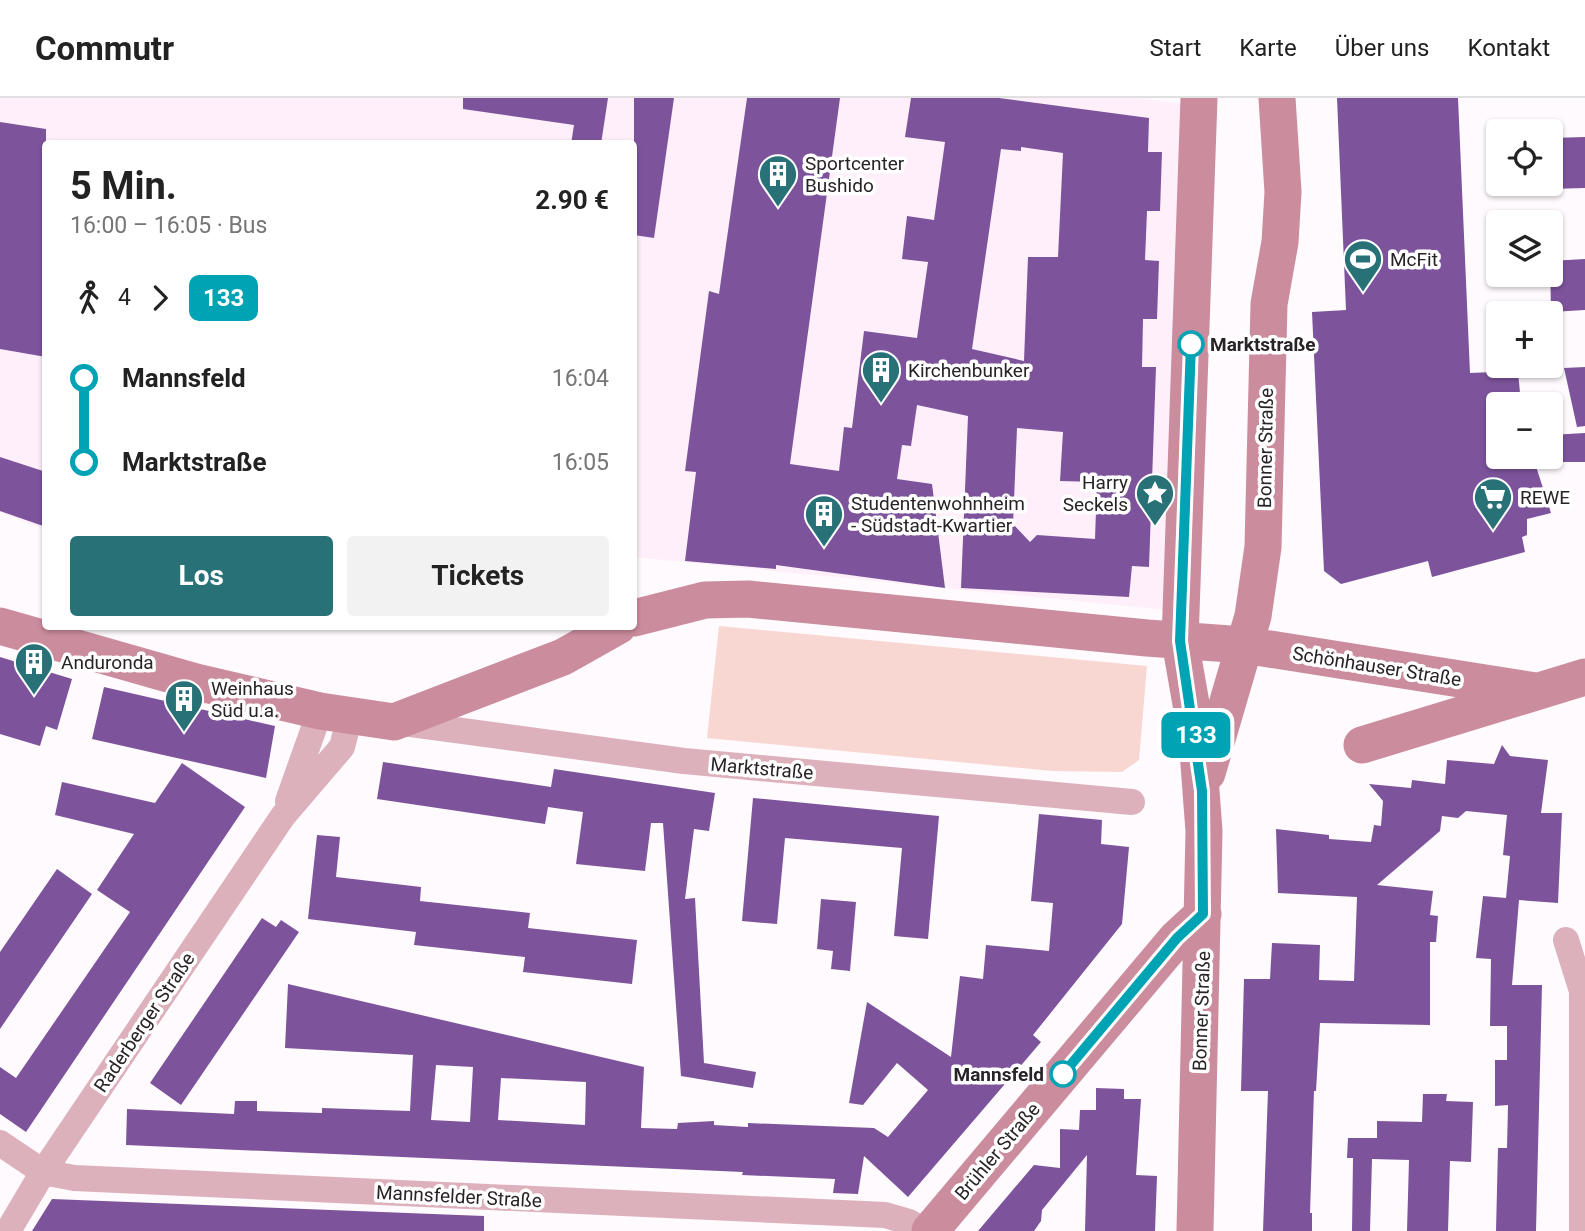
<!DOCTYPE html>
<html lang="de">
<meta charset="utf-8">
<style>
:root{--surface:#fff;--page:#f2f2f2;--text:#222;--muted:#767676;--line:#e0e0e0;--accent:#277177}
body{margin:0;font-family:Roboto,sans-serif;background:var(--page);color:var(--text);height:100vh;display:flex;flex-direction:column;font-size:26px;white-space:nowrap}
*{box-sizing:border-box;margin:0}
p{font-size:23px;color:var(--muted)}
.icon{flex:none;width:38px;height:38px;fill:none;stroke:currentColor;stroke-width:2;stroke-linecap:round;stroke-linejoin:round}
.map{position:relative;flex:1;overflow:hidden}
.drawer{position:absolute;left:42px;top:42px;width:595px;height:490px;display:flex;flex-direction:column;background:var(--surface);border-radius:7px;box-shadow:0 2px 5px #0004}
.drawer>*{flex:none}
.badge{padding:0 14px;border-radius:10px;font-size:24px;line-height:46px}
.tools{position:absolute;left:1486px;top:21px;display:grid;gap:14px}
.tools a{display:grid;place-items:center;width:77px;height:77px;border-radius:7px;background:var(--surface);box-shadow:0 2px 5px #0004;font-size:35px}
.map>.badge{position:absolute;translate:-50% -50%;box-shadow:0 0 0 4px #fff}
.legs{display:flex;align-items:center;gap:10px;height:77px;padding:0 28px;font-size:23px}
.legs p{margin-inline-start:auto}
.summary{display:flex;align-items:center;justify-content:space-between;height:119px;padding:0 28px}
h1{font-size:38px;font-weight:700;line-height:52px}
.cta{display:flex;gap:14px;margin-top:auto;padding:14px 28px}
.cta a{flex:1;height:80px;border-radius:7px;background:var(--accent);color:#fff;font-size:28px;font-weight:700;line-height:80px;text-align:center}
.cta a+a{background:var(--page);color:var(--text)}
ul{padding:0 28px;list-style:none}
li{display:flex;align-items:center;gap:24px;height:84px;font-size:26px}
li i{display:grid;place-items:center;width:10px;height:100%;margin:0 9px;background:currentColor}
li i::after{content:'';width:18px;height:18px;margin:-9px;border:5px solid;border-radius:50%;background:var(--surface)}
li p{margin-inline-start:auto}
li:first-child i{background:linear-gradient(#0000 50%,currentColor 0)}
li:last-child i{background:linear-gradient(currentColor 50%,#0000 0)}
header{display:flex;align-items:center;gap:42px;box-sizing:border-box;height:98px;padding:0 35px;background:var(--surface);border-bottom:2px solid var(--line)}
header strong{font-size:33px}
nav{display:flex;gap:38px;margin-inline-start:auto;font-size:24px}
.map>svg:first-child{display:block}
</style>
<header>
<strong>Commutr</strong>
<nav><a>Start</a><a>Karte</a><a>Über uns</a><a>Kontakt</a></nav>
</header>
<div class="map">
<svg width="1585" height="1133" viewBox="0 0 1585 1133">
<rect width="100%" height="100%" fill="#fefafd"/>
<!-- built -->
<path fill="#feeffa" d="M 0,0 L 1137,0 L 1190,7 L 1176,513 L 634,459 L 634,46 L 46,46 L 45,432 L 0,414 Z"/>
<!-- green -->
<path fill="#f8d7d2" d="M 719,528 L 1147,568 L 1139,662 L 1122,674 L 1053,673 L 707,640 Z"/>
<!-- building -->
<path fill="#7d549c" fill-rule="evenodd" d="M 463,0 L 608,0 L 601,46 L 571,46 L 574,27 L 463,11 Z
M 634,0 L 674,0 L 654,140 L 634,137 Z
M 747,0 L 840,0 L 790,366 L 839,373 L 844,329 L 852,330 L 864,233 L 917,240 L 928,164 L 902,161 L 907,118 L 934,122 L 945,44 L 905,39 L 911,0 L 999,0 L 1149,20 L 1148,54 L 1162,54 L 1160,113 L 1147,113 L 1145,162 L 1159,163 L 1157,221 L 1143,221 L 1142,269 L 1156,269 L 1149,469 L 1132,468 L 1129,499 L 961,490 L 968,318 L 917,307 L 911,348 L 902,347 L 897,381 L 932,386 L 945,490 L 776,467 L 776,471 L 685,463 L 696,374 L 685,373 L 709,193 L 719,196 ZM 1021,49 L 1063,55 L 1058,159 L 1028,159 L 1024,263 L 972,251 L 1001,51 L 1021,53 ZM 1017,330 L 1063,334 L 1060,383 L 1097,384 L 1095,441 L 1037,437 L 1030,444 L 1013,426 Z
M 1337,0 L 1458,0 L 1470,275 L 1518,273 L 1521,306 L 1498,306 L 1498,359 L 1533,359 L 1551,415 L 1527,421 L 1527,437 L 1522,439 L 1525,454 L 1432,479 L 1428,463 L 1341,486 L 1324,473 L 1312,214 L 1346,212 Z
M 0,24 L 46,31 L 46,259 L 0,251 Z
M 1585,39 L 1585,90 L 1550,91 L 1550,40 Z
M 1585,161 L 1585,212 L 1551,214 L 1550,163 Z
M 1585,269 L 1585,328 L 1577,329 L 1564,270 Z
M 1585,335 L 1585,364 L 1550,364 L 1550,337 Z
M 0,359 L 46,374 L 46,429 L 0,413 Z
M 0,559 L 72,581 L 57,632 L 46,628 L 40,648 L 0,636 Z
M 104,589 L 275,628 L 266,680 L 92,641 Z
M 1502,647 L 1510,658 L 1548,662 L 1541,715 L 1562,715 L 1558,805 L 1519,802 L 1512,887 L 1542,887 L 1536,1133 L 1496,1133 L 1498,1050 L 1507,1050 L 1508,1007 L 1495,1008 L 1495,962 L 1507,962 L 1507,928 L 1490,928 L 1491,861 L 1476,860 L 1483,798 L 1506,800 L 1510,758 L 1503,757 L 1507,717 L 1466,713 L 1458,720 L 1442,718 L 1440,733 L 1377,787 L 1433,793 L 1430,817 L 1438,818 L 1436,844 L 1430,844 L 1430,927 L 1320,925 L 1316,993 L 1314,993 L 1310,1115 L 1312,1115 L 1312,1133 L 1263,1133 L 1268,993 L 1241,993 L 1244,881 L 1270,881 L 1272,845 L 1320,847 L 1319,882 L 1354,883 L 1357,799 L 1278,795 L 1276,731 L 1329,737 L 1329,741 L 1371,744 L 1374,727 L 1381,728 L 1383,703 L 1369,686 L 1411,690 L 1412,682 L 1445,686 L 1447,662 L 1494,666 Z
M 383,664 L 551,689 L 554,671 L 715,695 L 709,733 L 694,731 L 685,801 L 695,800 L 704,965 L 756,974 L 753,990 L 681,978 L 663,725 L 651,725 L 645,773 L 576,766 L 583,714 L 548,709 L 545,726 L 377,701 Z
M 182,665 L 245,709 L 26,1034 L 0,1016 L 0,969 L 16,980 L 130,814 L 97,792 L 134,736 L 55,717 L 62,684 L 155,705 Z
M 753,700 L 939,718 L 928,841 L 894,838 L 902,750 L 785,740 L 777,826 L 742,823 Z
M 1039,716 L 1102,722 L 1101,746 L 1129,749 L 1122,826 L 1033,937 L 1041,944 L 908,1099 L 864,1058 L 858,1096 L 833,1095 L 835,1081 L 742,1077 L 743,1074 L 126,1047 L 127,1011 L 234,1016 L 235,1003 L 257,1003 L 257,1013 L 322,1015 L 322,1010 L 410,1013 L 413,957 L 285,950 L 288,886 L 644,969 L 641,1030 L 677,1031 L 678,1025 L 714,1023 L 714,1027 L 748,1029 L 748,1025 L 874,1030 L 888,1039 L 928,992 L 897,965 L 863,1007 L 849,1005 L 867,904 L 951,959 L 960,878 L 983,881 L 986,847 L 1049,853 L 1053,805 L 1031,803 ZM 436,967 L 473,969 L 470,1024 L 431,1022 ZM 501,980 L 586,984 L 585,1027 L 498,1022 Z
M 317,737 L 340,739 L 336,779 L 421,789 L 420,803 L 530,815 L 528,830 L 637,842 L 632,886 L 523,874 L 525,859 L 414,847 L 416,834 L 308,821 Z
M 57,771 L 92,796 L 0,931 L 0,854 Z
M 821,801 L 856,804 L 850,873 L 831,871 L 833,853 L 817,851 Z
M 262,820 L 276,829 L 281,822 L 299,834 L 181,1007 L 150,985 Z
M 1096,990 L 1124,991 L 1124,1001 L 1141,1001 L 1136,1077 L 1157,1078 L 1155,1133 L 1085,1133 L 1087,1057 L 1042,1112 L 1041,1123 L 1034,1133 L 978,1133 L 1034,1067 L 1060,1070 L 1060,1031 L 1079,1032 L 1080,1012 L 1096,1012 Z
M 1423,996 L 1447,996 L 1446,1003 L 1473,1004 L 1471,1064 L 1450,1063 L 1448,1133 L 1407,1133 L 1409,1062 L 1372,1061 L 1370,1133 L 1352,1133 L 1353,1060 L 1347,1060 L 1348,1040 L 1377,1040 L 1377,1023 L 1422,1024 Z
M 52,1101 L 484,1118 L 484,1133 L 32,1133 Z"/>
<g fill="none" stroke-linecap="round" stroke-linejoin="round">
<!-- street -->
<path stroke="#ddb1bc" stroke-width="26" d="M 396,624 L 684,663 L 1132,704
M 288,703 L 320,613
M 1566,842 L 1582,893 L 1582,1133
M 0,1045 L 43,1074 L 74,1080 L 885,1117 L 909,1124 L 924,1133
M 8,1133 L 43,1074 L 283,718 L 342,649 L 350,618"/>
<!-- secondary -->
<path stroke="#cb8c9d" stroke-width="37" d="M 634,520 L 705,502 L 748,501 L 1147,540 L 1244,547 L 1536,593
M 0,528 L 196,584 L 320,613 L 394,624 L 563,559 L 618,528
M 1362,647 L 1585,579
M 1207,675 L 1253,518 L 1263,449 L 1269,206 L 1280,144 L 1283,94 L 1277,0
M 930,1133 L 1177,840 L 1203,816
M 1195,1133 L 1204,733 L 1197,640 L 1180,543 L 1199,0"/>
</g>
<g fill="none" stroke-linecap="round" stroke-linejoin="round">
<!-- line-1 casing -->
<g stroke="#fff" stroke-width="16">
<path id="line-1" d="M 1063,976 L 1177,840 L 1203,816 L 1202,693 L 1180,543 L 1191,246"/>
</g>
<!-- line-1 -->
<use href="#line-1" stroke="#00a3b4" stroke-width="10"/>
</g>
<!-- icons -->
<defs>
<g id="building-pin" transform="scale(2.0125)"><path d="M0 17L-7.5 6A9.5 9.5 0 1 1 7.5 6Z" fill="#277177" stroke="#fff"/><path d="M-4-6H4V6H1V3H-1V6H-4ZM-2.5-4.3h1.7v1.8h-1.7ZM.8-4.3h1.7v1.8H.8ZM-2.5-1h1.7V.8h-1.7ZM.8-1h1.7V.8H.8Z" fill="#fff"/></g>
<g id="stadium-pin" transform="scale(2.0125)"><path d="M0 17L-7.5 6A9.5 9.5 0 1 1 7.5 6Z" fill="#277177" stroke="#fff"/><path d="M0-5a6.5 5 0 1 0 0 10a6.5 5 0 1 0 0-10ZM-3.5-1.8h7v3.6h-7Z" fill="#fff"/></g>
<g id="sight-pin" transform="scale(2.0125)"><path d="M0 17L-7.5 6A9.5 9.5 0 1 1 7.5 6Z" fill="#277177" stroke="#fff"/><path d="M0-6L1.8-2.2L6-1.7L2.9 1.2L3.7 5.4L0 3.3L-3.7 5.4L-2.9 1.2L-6-1.7L-1.8-2.2Z" fill="#fff"/></g>
<g id="supermarket-pin" transform="scale(2.0125)"><path d="M0 17L-7.5 6A9.5 9.5 0 1 1 7.5 6Z" fill="#277177" stroke="#fff"/><path d="M-6-5.5h2.5l.6 2H6L4.5 2H-2.5L-4.4-4H-6ZM-1.5 3.2a1.3 1.3 0 1 0 .1 0ZM3 3.2a1.3 1.3 0 1 0 .1 0Z" fill="#fff"/></g>
</defs>
<g fill-rule="evenodd">
<use href="#building-pin" x="778" y="76"/>
<use href="#stadium-pin" x="1363" y="161"/>
<use href="#building-pin" x="881" y="272"/>
<use href="#sight-pin" x="1155" y="395"/>
<use href="#supermarket-pin" x="1493" y="399"/>
<use href="#building-pin" x="824" y="416"/>
<use href="#building-pin" x="34" y="564"/>
<use href="#building-pin" x="184" y="601"/>
</g>
<!-- markers -->
<g fill="#fff" stroke="#00a3b4" stroke-width="3.5">
<circle cx="1191" cy="246" r="12"/>
<circle cx="1063" cy="976" r="12"/>
</g>
<g text-anchor="middle" stroke-width="7" stroke-linejoin="round" paint-order="stroke">
<!-- poi labels -->
<g font-size="19" fill="#282327" stroke="#fff" text-anchor="start">
<text x="805" y="72">Sportcenter<tspan x="805" dy="22">Bushido</tspan></text>
<text x="1390" y="168">McFit</text>
<text x="908" y="279">Kirchenbunker</text>
<text x="1128" y="391" text-anchor="end">Harry<tspan x="1128" dy="22">Seckels</tspan></text>
<text x="1520" y="406">REWE</text>
<text x="851" y="412">Studentenwohnheim<tspan x="851" dy="22">- Südstadt-Kwartier</tspan></text>
<text x="61" y="571">Anduronda</text>
<text x="211" y="597">Weinhaus<tspan x="211" dy="22">Süd u.a.</tspan></text>
</g>
<!-- stop labels -->
<g font-size="19" font-weight="bold" fill="#282327" stroke="#fff" text-anchor="start">
<text x="1210" y="253">Marktstraße</text>
<text x="1044" y="983" text-anchor="end">Mannsfeld</text>
</g>
<!-- street labels -->
<g font-size="19" fill="#282327" stroke="#fff">
<text transform="translate(1265 350) rotate(-89)" y="7">Bonner Straße</text>
<text transform="translate(1377 568) rotate(9)" y="7">Schönhauser Straße</text>
<text transform="translate(762 670) rotate(5)" y="7">Marktstraße</text>
<text transform="translate(1201 913) rotate(-88)" y="7">Bonner Straße</text>
<text transform="translate(144 924) rotate(-56)" y="7">Raderberger Straße</text>
<text transform="translate(997 1053) rotate(-50)" y="7">Brühler Straße</text>
<text transform="translate(459 1098) rotate(3)" y="7">Mannsfelder Straße</text>
</g>
</g>
</svg>
<div class="tools">
<a><svg class="icon" aria-label="locate" viewBox="0 0 24 24"><circle cx="12" cy="12" r="6"/><path d="M12 2v4M12 18v4M2 12h4M18 12h4"/></svg></a>
<a><svg class="icon" aria-label="layers" viewBox="0 0 24 24"><path d="M12 4l9 5-9 5-9-5zM3 14l9 5 9-5"/></svg></a>
<a>+</a>
<a>−</a>
</div>
<b class="badge" style="left:1196px;top:637px;background:#00a3b4;color:#fff">133</b>
<section class="drawer">
<div class="summary"><div><h1>5 Min.</h1><p>16:00 – 16:05 · Bus</p></div><b>2.90 €</b></div>
<div class="legs"><svg class="icon" aria-label="walk" viewBox="0 0 24 24"><circle cx="13" cy="4" r="2"/><path d="M13 8l-2 6 4 7M11 14l-3 7M7 12l3-4h3l4 4"/></svg>4<svg class="icon" aria-label="forward" viewBox="0 0 24 24"><path d="M9 5l7 7-7 7"/></svg><b class="badge" style="background:#00a3b4;color:#fff">133</b></div>
<ul>
<li><i style="color:#00a3b4"></i><b>Mannsfeld</b><p>16:04</p></li>
<li><i style="color:#00a3b4"></i><b>Marktstraße</b><p>16:05</p></li>
</ul>
<div class="cta"><a>Los</a><a>Tickets</a></div>
</section>
</div>
